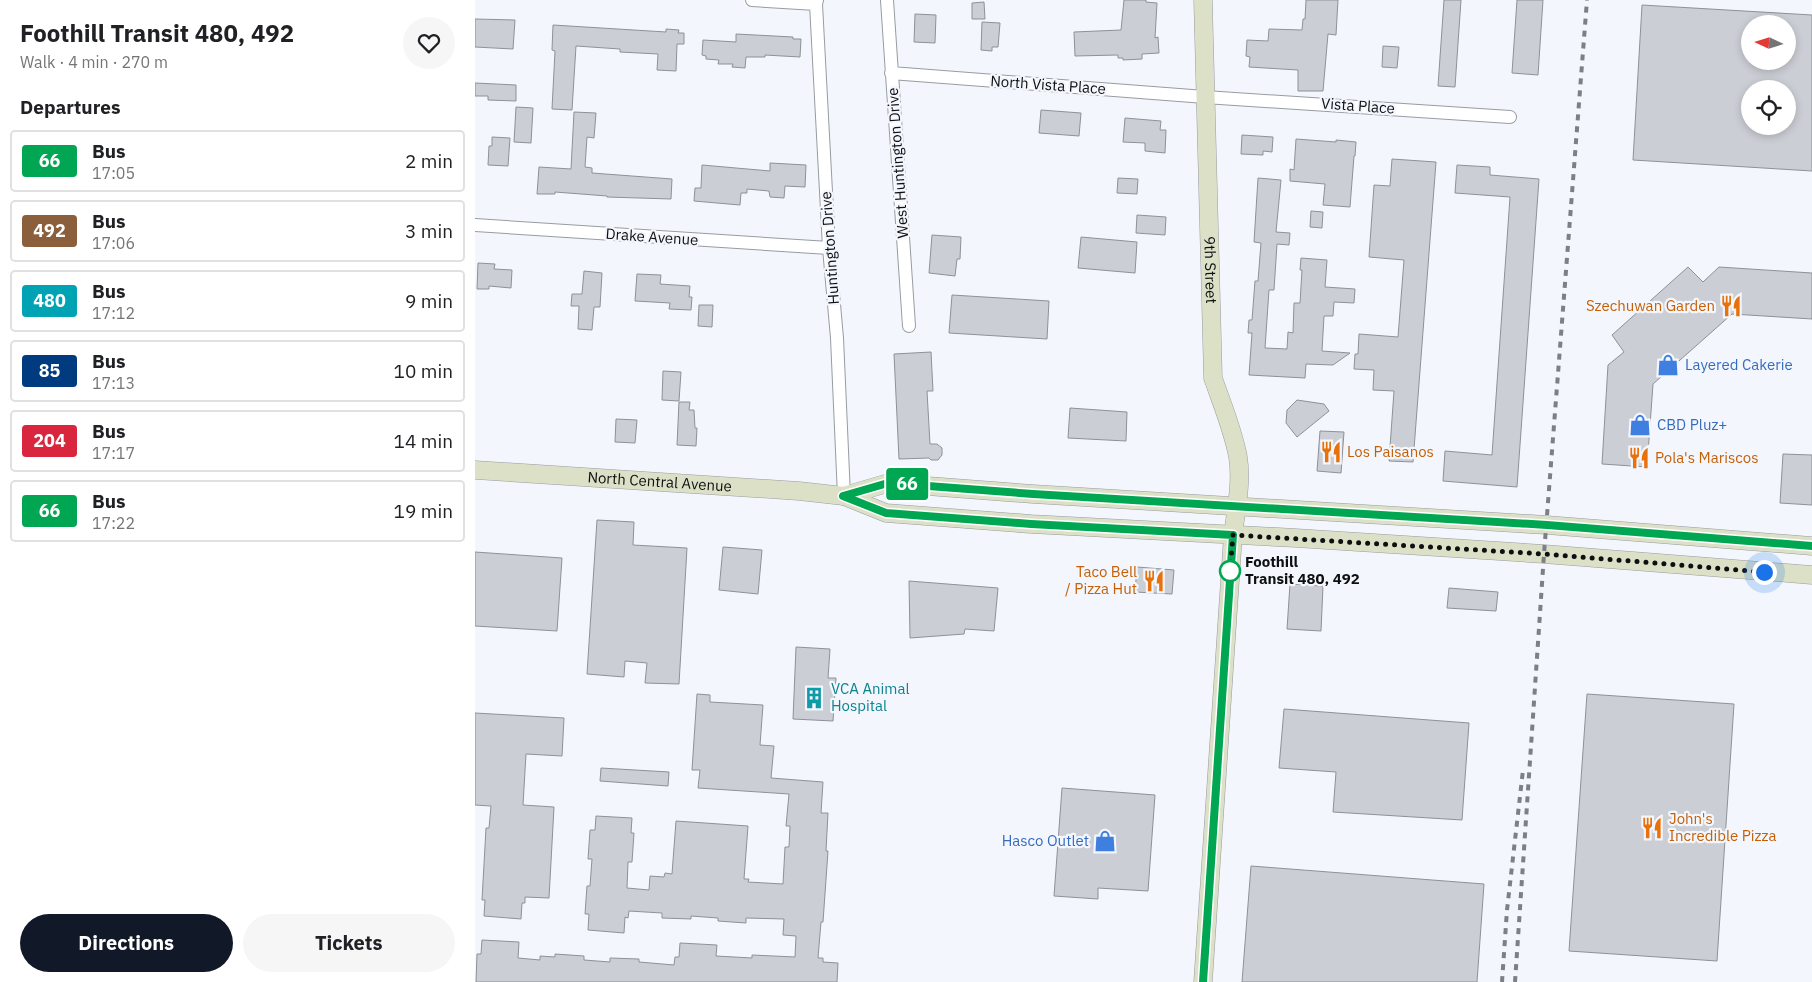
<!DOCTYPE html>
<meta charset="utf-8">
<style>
:root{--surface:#fff;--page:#f6f6f6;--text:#202124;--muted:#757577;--line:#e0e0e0;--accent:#111827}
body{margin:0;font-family:"IBM Plex Sans",sans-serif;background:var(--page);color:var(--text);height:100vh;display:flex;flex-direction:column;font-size:19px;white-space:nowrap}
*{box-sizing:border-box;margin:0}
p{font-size:16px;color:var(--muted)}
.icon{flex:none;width:28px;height:28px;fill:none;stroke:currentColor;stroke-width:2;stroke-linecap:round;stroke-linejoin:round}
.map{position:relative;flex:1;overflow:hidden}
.details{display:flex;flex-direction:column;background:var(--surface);width:475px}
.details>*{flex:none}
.badge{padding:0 10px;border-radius:4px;font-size:18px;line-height:32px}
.needle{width:32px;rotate:274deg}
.controls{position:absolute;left:1266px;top:15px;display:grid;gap:10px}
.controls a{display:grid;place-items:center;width:55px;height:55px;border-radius:50%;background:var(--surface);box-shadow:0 2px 8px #0003;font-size:25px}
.you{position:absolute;width:25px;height:25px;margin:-12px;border:4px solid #fff;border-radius:50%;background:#1a73e8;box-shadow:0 0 0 8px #1a73e833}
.map>.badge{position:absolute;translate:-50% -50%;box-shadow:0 0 0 2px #fff}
h2{padding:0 20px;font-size:19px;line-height:45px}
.round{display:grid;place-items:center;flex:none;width:52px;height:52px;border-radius:26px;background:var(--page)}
.summary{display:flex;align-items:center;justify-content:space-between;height:85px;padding:0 20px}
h1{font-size:24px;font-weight:700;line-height:38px}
.button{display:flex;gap:10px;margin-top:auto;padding:10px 20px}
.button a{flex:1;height:58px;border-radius:30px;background:var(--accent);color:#fff;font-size:20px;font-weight:700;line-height:58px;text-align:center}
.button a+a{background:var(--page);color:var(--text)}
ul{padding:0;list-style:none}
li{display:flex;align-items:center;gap:15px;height:62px;margin:0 10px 8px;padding:0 10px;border:2px solid var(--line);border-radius:5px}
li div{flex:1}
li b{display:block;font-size:19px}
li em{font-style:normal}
li .badge{min-width:55px;font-weight:700;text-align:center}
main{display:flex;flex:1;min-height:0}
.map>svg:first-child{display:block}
</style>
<main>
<section class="details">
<div class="summary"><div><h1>Foothill Transit 480, 492</h1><p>Walk · 4 min · 270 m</p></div><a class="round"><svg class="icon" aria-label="heart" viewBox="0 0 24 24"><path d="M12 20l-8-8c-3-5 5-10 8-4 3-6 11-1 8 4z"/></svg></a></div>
<h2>Departures</h2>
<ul>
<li><span class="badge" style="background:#00a651;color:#fff">66</span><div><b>Bus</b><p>17:05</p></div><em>2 min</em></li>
<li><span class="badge" style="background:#8b5e3c;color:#fff">492</span><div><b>Bus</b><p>17:06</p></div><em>3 min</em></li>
<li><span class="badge" style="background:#00a3b4;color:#fff">480</span><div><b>Bus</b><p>17:12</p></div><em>9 min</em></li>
<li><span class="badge" style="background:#003b80;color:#fff">85</span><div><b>Bus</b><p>17:13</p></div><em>10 min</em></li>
<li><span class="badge" style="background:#d7263d;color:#fff">204</span><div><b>Bus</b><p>17:17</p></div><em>14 min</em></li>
<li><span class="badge" style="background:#00a651;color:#fff">66</span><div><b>Bus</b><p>17:22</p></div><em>19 min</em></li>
</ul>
<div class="button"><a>Directions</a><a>Tickets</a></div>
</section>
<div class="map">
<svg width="1337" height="982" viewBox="0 0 1337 982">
<rect width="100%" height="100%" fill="#f3f7fd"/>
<!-- building -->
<path fill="#cbced5" stroke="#8e9197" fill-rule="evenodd" d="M 649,0 L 671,0 L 671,2 L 682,3 L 680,38 L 683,37 L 684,53 L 667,54 L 667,59 L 648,60 L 648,58 L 643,58 L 643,55 L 600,56 L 599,32 L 646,30 Z
M 831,0 L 863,0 L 861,35 L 853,34 L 848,91 L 823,91 L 823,70 L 774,67 L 775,57 L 771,56 L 772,40 L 793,41 L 794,29 L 827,30 L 828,19 L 830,19 Z
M 969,0 L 986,0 L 980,87 L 963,86 Z
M 1042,0 L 1068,0 L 1063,75 L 1037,73 Z
M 509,2 L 510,19 L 497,19 L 497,3 Z
M 1167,5 L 1337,15 L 1337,171 L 1158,160 ZM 1275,24 L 1312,24 L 1312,61 L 1275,61 ZM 1275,89 L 1312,89 L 1312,126 L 1275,126 Z
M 440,14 L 461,15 L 460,43 L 439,42 Z
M 0,19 L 40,20 L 38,49 L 0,47 Z
M 507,22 L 525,23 L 523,47 L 517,47 L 517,51 L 506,50 Z
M 78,25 L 191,32 L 191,29 L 204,30 L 203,33 L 209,33 L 209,44 L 202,44 L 201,71 L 182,70 L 183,54 L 145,52 L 145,49 L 101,46 L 97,110 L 77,109 L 80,51 L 77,50 Z
M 261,34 L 318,37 L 318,39 L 326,39 L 325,57 L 290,55 L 290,57 L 271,57 L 270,68 L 257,67 L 258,64 L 243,64 L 244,60 L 231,59 L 231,56 L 227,55 L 228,40 L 261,42 Z
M 908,46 L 924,47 L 922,68 L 907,67 Z
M 0,83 L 41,85 L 41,101 L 13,100 L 13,96 L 0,96 Z
M 41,107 L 58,108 L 56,143 L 39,142 Z
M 566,110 L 606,113 L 604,136 L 564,133 Z
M 99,112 L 121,113 L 119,138 L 112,137 L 110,167 L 117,168 L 117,173 L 197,179 L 196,199 L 132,197 L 132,196 L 80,192 L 80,194 L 62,194 L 64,167 L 96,169 Z
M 650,118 L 686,121 L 685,130 L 691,130 L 690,153 L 670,151 L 670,143 L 648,142 Z
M 767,135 L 798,137 L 797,152 L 788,151 L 788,155 L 766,154 Z
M 17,137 L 35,138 L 33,166 L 13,165 L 14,146 L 17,146 Z
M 821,139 L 861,142 L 861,140 L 881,142 L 880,156 L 879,156 L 875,207 L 848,205 L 850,184 L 815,181 L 815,169 L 819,170 Z
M 917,159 L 961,162 L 938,462 L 914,461 L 919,391 L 898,390 L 899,370 L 879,369 L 880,354 L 883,354 L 884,334 L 923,337 L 929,260 L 894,257 L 899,185 L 915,186 Z
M 295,163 L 331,165 L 330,187 L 310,186 L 309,198 L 295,197 L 294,191 L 272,189 L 272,193 L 266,193 L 265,205 L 219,201 L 220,188 L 226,188 L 227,165 L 295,171 Z
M 982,165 L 1015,167 L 1015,175 L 1064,179 L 1042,487 L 968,481 L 970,451 L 1017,455 L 1035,197 L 980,193 Z
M 643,178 L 663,179 L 662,194 L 642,193 Z
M 783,178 L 806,180 L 801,232 L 815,233 L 814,245 L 802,244 L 799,290 L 794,290 L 790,348 L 812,349 L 813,332 L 818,333 L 819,303 L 825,303 L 827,270 L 825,270 L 826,258 L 852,260 L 850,287 L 880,289 L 879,303 L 859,302 L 858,316 L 849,316 L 847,351 L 875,353 L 858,365 L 831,364 L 830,378 L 774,375 L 777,333 L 773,333 L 774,320 L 777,320 L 780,281 L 783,281 L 786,243 L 779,242 Z
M 836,211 L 848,212 L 847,228 L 835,227 Z
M 662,215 L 691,217 L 690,235 L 661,233 Z
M 457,235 L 486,237 L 485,259 L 482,259 L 480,276 L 454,273 Z
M 606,237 L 662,242 L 660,273 L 603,268 Z
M 3,263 L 20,264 L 19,269 L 37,270 L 36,288 L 14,286 L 14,289 L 2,289 Z
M 1213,267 L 1228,282 L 1244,267 L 1337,273 L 1337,319 L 1257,314 L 1178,384 L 1172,467 L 1127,464 L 1133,365 L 1149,352 L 1137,335 Z
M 109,271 L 127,273 L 125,307 L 119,307 L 117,330 L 103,329 L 104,306 L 96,306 L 97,294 L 107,294 Z
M 162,274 L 186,275 L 185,284 L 215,286 L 214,297 L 217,297 L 216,310 L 194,309 L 195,303 L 160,301 Z
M 477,295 L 574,301 L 572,339 L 474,333 Z
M 224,305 L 238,305 L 237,327 L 223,326 Z
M 456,352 L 458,391 L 452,391 L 455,444 L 462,444 L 467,448 L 467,455 L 463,460 L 456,460 L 454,458 L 424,459 L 419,354 Z
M 188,371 L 206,372 L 204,401 L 187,400 Z
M 822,400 L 849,404 L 854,411 L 822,437 L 811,423 L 812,410 Z
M 204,402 L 215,402 L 214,410 L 219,410 L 220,428 L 222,428 L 221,446 L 202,445 Z
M 595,408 L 652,412 L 651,441 L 593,438 Z
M 141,419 L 162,420 L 160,443 L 140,442 Z
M 845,431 L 869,432 L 866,473 L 842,471 Z
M 1308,454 L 1337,455 L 1337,505 L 1305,503 Z
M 122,520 L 159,522 L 158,545 L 212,548 L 204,684 L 170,683 L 172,663 L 150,661 L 149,677 L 112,674 Z
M 248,547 L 287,550 L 283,594 L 244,590 Z
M 0,552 L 87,558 L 82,631 L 0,626 Z
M 662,567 L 699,570 L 697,594 L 660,592 Z
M 434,581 L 523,588 L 519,631 L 490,629 L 489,634 L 435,638 Z
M 815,584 L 848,586 L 846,631 L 812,629 Z
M 974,588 L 1023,592 L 1021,611 L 972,608 Z
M 321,647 L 355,649 L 353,678 L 361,678 L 358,721 L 318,719 Z
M 222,694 L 235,695 L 235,702 L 288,705 L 285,745 L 299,746 L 296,778 L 348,782 L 346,813 L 353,813 L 351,851 L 353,851 L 348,922 L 346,922 L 343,958 L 348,958 L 348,962 L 363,963 L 362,982 L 1,982 L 2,954 L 6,954 L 7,940 L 44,942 L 43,958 L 65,960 L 65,956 L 80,957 L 80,954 L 109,956 L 109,960 L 135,962 L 135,958 L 164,959 L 164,962 L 199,965 L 200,957 L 204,957 L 205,943 L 242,945 L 241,956 L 277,958 L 277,955 L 320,957 L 321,936 L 308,935 L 309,919 L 271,918 L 271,923 L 243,921 L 243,918 L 216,916 L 216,919 L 187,918 L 187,913 L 154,911 L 153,918 L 150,917 L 149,933 L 113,930 L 114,914 L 110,914 L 112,886 L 115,886 L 117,859 L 113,859 L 115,830 L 120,830 L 121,816 L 157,818 L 156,833 L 159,833 L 157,862 L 153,862 L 152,888 L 174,890 L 175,876 L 189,877 L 190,873 L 197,874 L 201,821 L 273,826 L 269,879 L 274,879 L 273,882 L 308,884 L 310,847 L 314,847 L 315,826 L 311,826 L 314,794 L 223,788 L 225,770 L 217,770 Z
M 1112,694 L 1259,704 L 1242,961 L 1094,951 Z
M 809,709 L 994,723 L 987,820 L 858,812 L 861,772 L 804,768 Z
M 0,713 L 89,718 L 87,756 L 51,754 L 48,805 L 79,807 L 74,898 L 50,897 L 50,903 L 47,903 L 46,919 L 9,916 L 10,900 L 7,900 L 11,828 L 14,828 L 16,806 L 0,805 Z
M 126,768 L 194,772 L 193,786 L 125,781 Z
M 587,788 L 680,795 L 673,891 L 623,888 L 623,899 L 579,896 Z
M 776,866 L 1009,884 L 1002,982 L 767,982 Z"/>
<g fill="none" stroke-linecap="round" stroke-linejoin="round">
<!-- street casing -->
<g stroke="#989ba1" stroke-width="14">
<path id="street" d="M 277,0 L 341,4
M 342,0 L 341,4 L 354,248 L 362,338 L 369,496
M 412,0 L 434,326
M 416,73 L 730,97 L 1035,117
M 0,225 L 354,248"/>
</g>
<!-- secondary casing -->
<g stroke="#989ba1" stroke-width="19">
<g id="secondary">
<path id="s1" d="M 728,0 L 738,378 C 747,404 758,430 763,457 C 767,482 761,510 758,535 L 728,982"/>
<path id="s2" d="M 0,470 L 324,491 L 369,496 L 411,513 L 556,524 L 821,538 L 1069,554 L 1337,575"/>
<path d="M 369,496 L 413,483 L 558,494 L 1072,525 L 1337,546"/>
</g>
</g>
<!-- street -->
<use href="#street" stroke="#fff" stroke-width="12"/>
<!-- secondary -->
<use href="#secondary" stroke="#dce0c7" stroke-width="18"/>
<!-- rail -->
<path stroke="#7c7f83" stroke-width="4" stroke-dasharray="6 6" stroke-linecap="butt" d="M 1027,982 L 1032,910 L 1048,770
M 1040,982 L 1069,554 L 1112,0"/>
</g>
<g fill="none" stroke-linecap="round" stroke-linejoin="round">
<!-- line casing -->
<g stroke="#fff" stroke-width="11">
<path id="line" d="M 728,982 L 758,535 L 556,524 L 411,513 L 368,496 L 413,483 L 558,494 L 1072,525 L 1337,546"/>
</g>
<!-- line -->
<use href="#line" stroke="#00a651" stroke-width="8"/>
<!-- walk -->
<path stroke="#0d0f11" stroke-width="5" stroke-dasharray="0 9" d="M 755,571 L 758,535 L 1069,554 L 1289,572"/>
</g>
<!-- icons -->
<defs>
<g id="restaurant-bare" transform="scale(1.725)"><path d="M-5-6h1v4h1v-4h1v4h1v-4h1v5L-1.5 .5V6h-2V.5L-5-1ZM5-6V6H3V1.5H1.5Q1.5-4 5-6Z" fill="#e8710a" stroke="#f3f7fd" stroke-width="2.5" paint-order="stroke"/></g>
<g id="shop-bare" transform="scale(1.725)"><path d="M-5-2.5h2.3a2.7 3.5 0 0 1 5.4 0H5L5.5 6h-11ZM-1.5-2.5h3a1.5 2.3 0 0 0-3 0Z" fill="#3f7fe0" stroke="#f3f7fd" stroke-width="2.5" paint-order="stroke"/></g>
<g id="building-bare" transform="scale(1.725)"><path d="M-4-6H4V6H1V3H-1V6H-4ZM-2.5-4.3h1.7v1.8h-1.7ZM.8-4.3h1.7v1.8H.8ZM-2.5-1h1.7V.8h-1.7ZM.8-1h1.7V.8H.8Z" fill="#0f9aa8" stroke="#f3f7fd" stroke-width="2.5" paint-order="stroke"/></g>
</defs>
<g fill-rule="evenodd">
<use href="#restaurant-bare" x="1256" y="306"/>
<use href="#shop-bare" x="1193" y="365"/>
<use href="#shop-bare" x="1165" y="425"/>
<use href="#restaurant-bare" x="856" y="452"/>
<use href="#restaurant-bare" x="1164" y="458"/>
<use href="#restaurant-bare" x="679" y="581"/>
<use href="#building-bare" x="339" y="698"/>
<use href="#restaurant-bare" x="1177" y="828"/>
<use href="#shop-bare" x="630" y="841"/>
</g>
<!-- markers -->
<circle fill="#fff" stroke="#00a651" stroke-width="2.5" cx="755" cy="571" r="10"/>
<g text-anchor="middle" stroke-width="4.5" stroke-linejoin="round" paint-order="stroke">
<!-- street labels -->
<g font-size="15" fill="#0d0f11" stroke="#f3f7fd">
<text transform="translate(573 85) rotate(4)" y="5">North Vista Place</text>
<text transform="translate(883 106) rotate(4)" y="5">Vista Place</text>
<text transform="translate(423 163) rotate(-94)" y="5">West Huntington Drive</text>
<text transform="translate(177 237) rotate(4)" y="5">Drake Avenue</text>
<text transform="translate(355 248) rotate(-94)" y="5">Huntington Drive</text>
<text dy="5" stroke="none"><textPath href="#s1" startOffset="270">9th Street</textPath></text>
<text dy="5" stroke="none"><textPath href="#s2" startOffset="185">North Central Avenue</textPath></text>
</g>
<!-- food labels -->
<g font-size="15" fill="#c56008" stroke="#f3f7fd" text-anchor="start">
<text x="1240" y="311" text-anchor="end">Szechuwan Garden</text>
<text x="872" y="457">Los Paisanos</text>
<text x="1180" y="463">Pola's Mariscos</text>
<text x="662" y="577" text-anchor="end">Taco Bell<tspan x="662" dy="17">/ Pizza Hut</tspan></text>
<text x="1194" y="824">John's<tspan x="1194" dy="17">Incredible Pizza</tspan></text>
</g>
<!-- shop labels -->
<g font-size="15" fill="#366cbe" stroke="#f3f7fd" text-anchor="start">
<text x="1210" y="370">Layered Cakerie</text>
<text x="1182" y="430">CBD Pluz+</text>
<text x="614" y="846" text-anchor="end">Hasco Outlet</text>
</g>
<!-- stop labels -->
<g font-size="15" font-weight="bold" fill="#0d0f11" stroke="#f3f7fd" text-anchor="start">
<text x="770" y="567">Foothill<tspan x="770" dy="17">Transit 480, 492</tspan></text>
</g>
<!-- culture labels -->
<g font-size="15" fill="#0d838f" stroke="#f3f7fd" text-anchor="start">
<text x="356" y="694">VCA Animal<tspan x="356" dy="17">Hospital</tspan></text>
</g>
</g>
</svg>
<div class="controls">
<a><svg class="needle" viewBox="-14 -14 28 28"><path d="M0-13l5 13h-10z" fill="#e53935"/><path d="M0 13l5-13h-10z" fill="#757577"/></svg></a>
<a><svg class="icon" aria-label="locate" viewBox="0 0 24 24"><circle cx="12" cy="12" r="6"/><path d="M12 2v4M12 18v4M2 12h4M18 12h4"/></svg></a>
</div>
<div class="you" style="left:1289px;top:572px"></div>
<b class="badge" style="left:432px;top:484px;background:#00a651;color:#fff">66</b>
</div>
</main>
